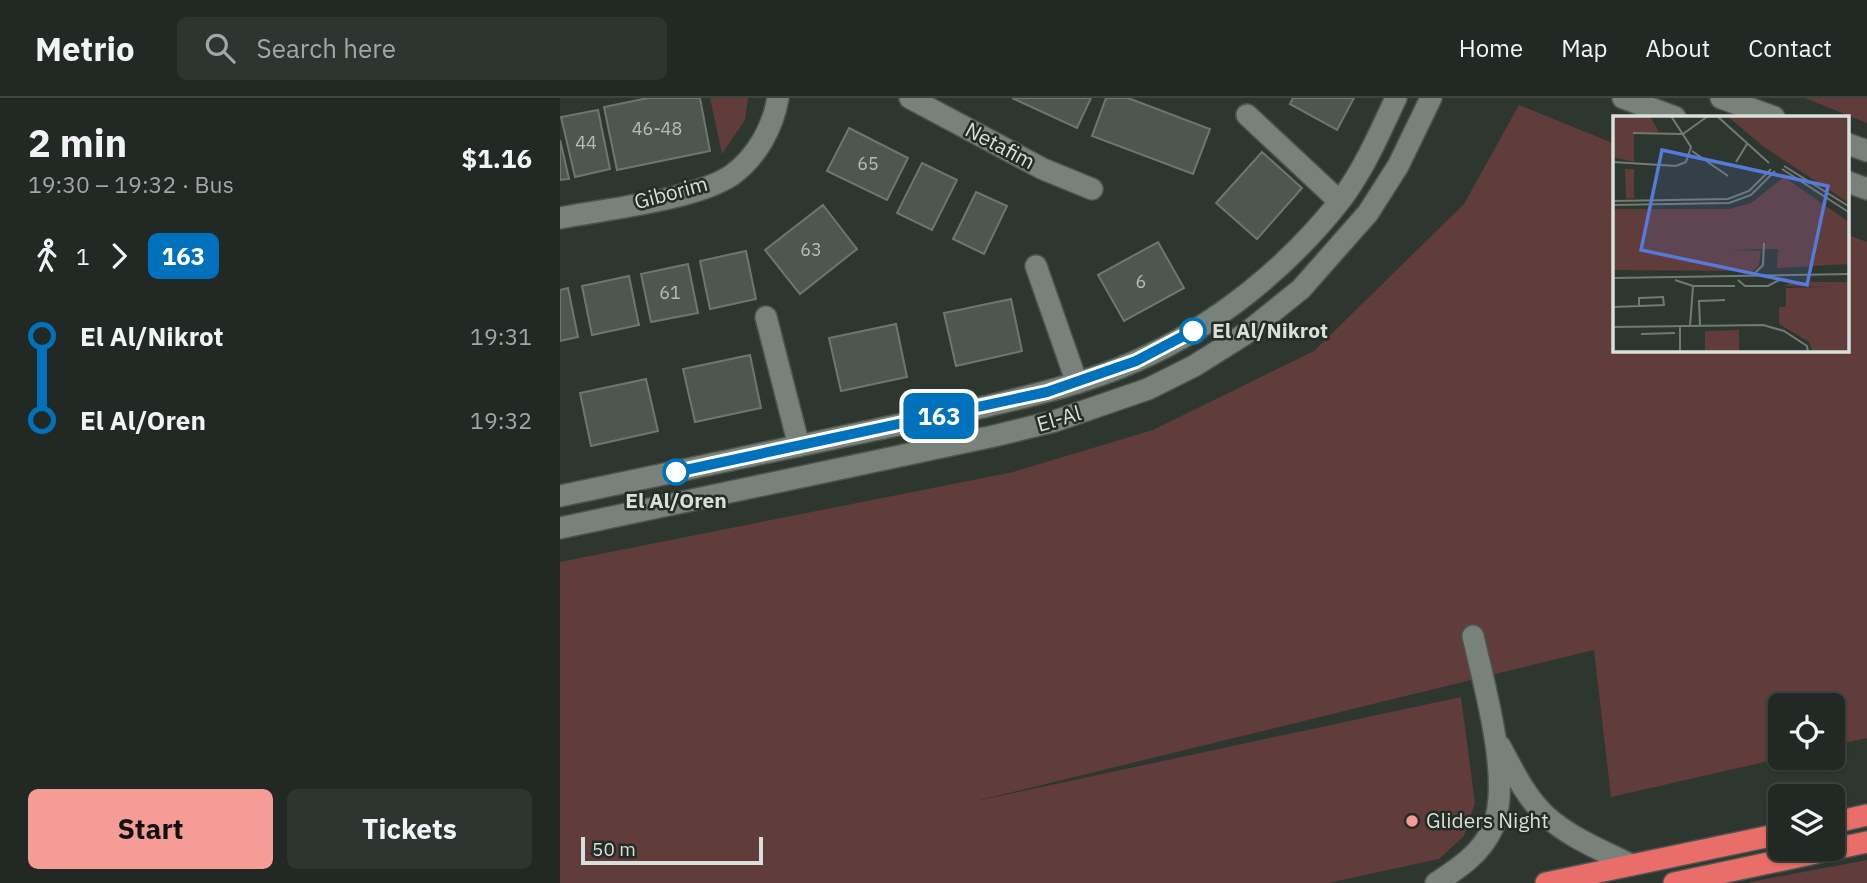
<!DOCTYPE html>
<meta charset="utf-8">
<style>
:root{--surface:#222924;--page:#2e3531;--text:#f1f3f6;--muted:#a2a6a6;--line:#3f4541;--accent:#f59c96}
body{margin:0;font-family:"IBM Plex Sans",sans-serif;background:var(--page);color:var(--text);height:100vh;display:flex;flex-direction:column;font-size:26px;white-space:nowrap}
*{box-sizing:border-box;margin:0}
p{font-size:23px;color:var(--muted)}
.icon{flex:none;width:38px;height:38px;fill:none;stroke:currentColor;stroke-width:2;stroke-linecap:round;stroke-linejoin:round}
.map{position:relative;flex:1;overflow:hidden}
.details{display:flex;flex-direction:column;background:var(--surface);width:560px}
.details>*{flex:none}
.badge{padding:0 14px;border-radius:10px;font-size:24px;line-height:46px}
.buttons{position:absolute;left:1208px;top:595px;display:grid;gap:14px}
.buttons a{display:grid;place-items:center;width:77px;height:77px;border-radius:10px;background:var(--surface);box-shadow:0 2px 5px #0004,0 0 0 2px var(--line);font-size:35px}
.scale{position:absolute;left:21px;bottom:18px;width:182px;box-sizing:border-box;padding-left:7px;border:4px solid #d9dfda;border-top:0;font-size:19px;line-height:24px;white-space:nowrap;color:#d9dfda;-webkit-text-stroke:5px #242c26;paint-order:stroke}
.map>.badge{position:absolute;translate:-50% -50%;box-shadow:0 0 0 4px #fff}
.legs{display:flex;align-items:center;gap:10px;height:77px;padding:0 28px;font-size:23px}
.legs p{margin-inline-start:auto}
.head{display:flex;align-items:center;justify-content:space-between;height:119px;padding:0 28px}
h1{font-size:38px;font-weight:800;line-height:52px}
.cta{display:flex;gap:14px;margin-top:auto;padding:14px 28px}
.cta a{flex:1;height:80px;border-radius:10px;background:var(--accent);color:#111;font-size:28px;font-weight:800;line-height:80px;text-align:center}
.cta a+a{background:var(--page);color:var(--text)}
ul{padding:0 28px;list-style:none}
li{display:flex;align-items:center;gap:24px;height:84px;font-size:26px}
li i{display:grid;place-items:center;width:10px;height:100%;margin:0 9px;background:currentColor}
li i::after{content:'';width:18px;height:18px;margin:-9px;border:5px solid;border-radius:50%;background:var(--surface)}
li p{margin-inline-start:auto}
li:first-child i{background:linear-gradient(#0000 50%,currentColor 0)}
li:last-child i{background:linear-gradient(currentColor 50%,#0000 0)}
header{display:flex;align-items:center;gap:42px;box-sizing:border-box;height:98px;padding:0 35px;background:var(--surface);border-bottom:2px solid var(--line)}
header strong{font-size:33px}
nav{display:flex;gap:38px;margin-inline-start:auto;font-size:24px}
.search{width:490px;height:63px;background:var(--page);display:flex;align-items:center;gap:18px;box-sizing:border-box;padding:0 24px;border-radius:10px;color:var(--muted);font-size:26px}
main{display:flex;flex:1;min-height:0}
.map>svg:first-child{display:block}
</style>
<header>
<strong>Metrio</strong>
<div class="search"><svg class="icon" aria-label="search" viewBox="0 0 24 24"><circle cx="10" cy="10" r="6"/><path d="M15 15l6 6"/></svg>Search here</div>
<nav><a>Home</a><a>Map</a><a>About</a><a>Contact</a></nav>
</header>
<main>
<section class="details">
<div class="head"><div><h1>2 min</h1><p>19:30 – 19:32 · Bus</p></div><b>$1.16</b></div>
<div class="legs"><svg class="icon" aria-label="walk" viewBox="0 0 24 24"><circle cx="13" cy="4" r="2"/><path d="M13 8l-2 6 4 7M11 14l-3 7M7 12l3-4h3l4 4"/></svg>1<svg class="icon" aria-label="forward" viewBox="0 0 24 24"><path d="M9 5l7 7-7 7"/></svg><b class="badge" style="background:#0072bc;color:#fff">163</b></div>
<ul>
<li><i style="color:#0072bc"></i><b>El Al/Nikrot</b><p>19:31</p></li>
<li><i style="color:#0072bc"></i><b>El Al/Oren</b><p>19:32</p></li>
</ul>
<div class="cta"><a>Start</a><a>Tickets</a></div>
</section>
<div class="map">
<svg width="1307" height="785" viewBox="0 0 1307 785">
<rect width="100%" height="100%" fill="#2d3730"/>
<!-- green -->
<path fill="#603c3a" d="M 150,0 L 188,0 L 185,22 L 162,56 Z
M 1245,0 L 1307,0 L 1307,25 Z
M 959,7 L 1055,46 L 1055,252 L 1288,252 L 1288,137 L 1307,144 L 1307,640 L 1272,648 L 1272,607 L 1220,607 L 1220,660 L 1222,660 L 1051,699 L 1034,552 L 412,704 L 901,599 L 915,705 L 904,738 L 879,761 L 768,785 L 0,785 L 0,464 L 453,374 L 593,332 L 754,253 L 904,106 Z
M 1307,762 L 1307,785 L 1189,785 L 1190,784 Z"/>
<!-- building -->
<path fill="#4d5750" stroke="#6d776f" stroke-width="2" d="M 88,0 L 140,0 L 150,53 L 57,72 L 44,9 Z
M 452,0 L 531,0 L 517,30 Z
M 546,0 L 568,0 L 650,31 L 633,76 L 532,38 Z
M 733,0 L 794,0 L 777,32 L 730,6 Z
M 38,12 L 50,71 L 15,79 L 1,19 Z
M 289,30 L 348,60 L 327,102 L 267,73 Z
M 0,42 L 9,81 L 0,82 Z
M 702,54 L 742,90 L 697,141 L 656,105 Z
M 362,65 L 397,82 L 372,132 L 337,115 Z
M 416,94 L 447,108 L 424,156 L 393,141 Z
M 263,107 L 297,151 L 240,196 L 205,152 Z
M 598,144 L 624,190 L 564,223 L 538,177 Z
M 186,153 L 196,201 L 150,211 L 140,163 Z
M 128,166 L 138,215 L 91,224 L 81,176 Z
M 69,178 L 79,227 L 32,237 L 22,188 Z
M 8,190 L 18,239 L 0,243 L 0,192 Z
M 451,201 L 462,253 L 396,268 L 384,215 Z
M 336,226 L 347,279 L 281,293 L 269,240 Z
M 190,257 L 201,310 L 135,324 L 123,271 Z
M 86,281 L 98,333 L 31,348 L 20,295 Z"/>
<g fill="none" stroke-linecap="round" stroke-linejoin="round">
<!-- minor casing -->
<g stroke="#4c544e" stroke-width="24">
<path id="minor" d="M 350,0 L 483,71 L 532,91
M 1063,0 L 1115,19
M 1161,0 L 1214,19
M 687,17 L 779,103
M 1288,46 L 1307,53
M 1288,84 L 1307,91
M 0,120 C 46,111 135,102 172,77 C 197,59 213,29 218,0
M 476,168 L 517,285
M 206,219 L 239,348
M 0,398 L 428,308 C 478,296 529,284 576,263 C 656,228 730,168 783,99 C 805,69 820,34 836,0
M 0,430 L 434,338 L 495,323 L 588,291 L 634,268 L 685,236 L 741,191 L 808,115 L 838,68 L 871,0
M 940,648 C 953,672 965,698 985,717 C 1010,740 1042,752 1071,767
M 876,785 C 899,770 922,755 933,729 C 952,683 924,587 913,538"/>
</g>
<!-- highway casing -->
<g stroke="#4c544e" stroke-width="24">
<path id="highway" d="M 1272,725 L 1307,717
M 986,785 L 1220,736
M 1114,785 L 1307,744"/>
</g>
<!-- minor -->
<use href="#minor" stroke="#78827a" stroke-width="21"/>
<!-- highway -->
<use href="#highway" stroke="#e96d69" stroke-width="21"/>
</g>
<g fill="none" stroke-linecap="round" stroke-linejoin="round">
<!-- line-1 casing -->
<g stroke="#fff" stroke-width="16">
<path id="line-1" d="M 116,374 L 487,294 L 576,263 L 633,233"/>
</g>
<!-- line-1 -->
<use href="#line-1" stroke="#0072bc" stroke-width="10"/>
</g>
<!-- markers -->
<g fill="#fff" stroke="#0072bc" stroke-width="3.5">
<circle cx="633" cy="233" r="12"/>
<circle cx="116" cy="374" r="12"/>
</g>
<circle fill="#f59c96" stroke="#242c26" stroke-width="2.5" cx="852" cy="723" r="7"/>
<g text-anchor="middle" stroke-width="5" stroke-linejoin="round" paint-order="stroke">
<!-- number labels -->
<g font-size="18" fill="#b6bdb8">
<text x="97" y="37">46-48</text>
<text x="26" y="51">44</text>
<text x="308" y="72">65</text>
<text x="251" y="158">63</text>
<text x="581" y="190">6</text>
<text x="110" y="201">61</text>
</g>
<!-- street labels -->
<g font-size="21" fill="#d9dfda" stroke="#242c26">
<text transform="translate(440 48) rotate(28)" y="7">Netafim</text>
<text transform="translate(111 95) rotate(-15)" y="7">Giborim</text>
<text transform="translate(499 321) rotate(-16)" y="7">El-Al</text>
</g>
<!-- stop labels -->
<g font-size="21" font-weight="bold" fill="#d9dfda" stroke="#242c26" text-anchor="start">
<text x="652" y="240">El Al/Nikrot</text>
<text x="116" y="410" text-anchor="middle">El Al/Oren</text>
</g>
<!-- poi labels -->
<g font-size="21" fill="#d9dfda" stroke="#242c26" text-anchor="start">
<text x="866" y="730">Gliders Night</text>
</g>
</g>
<!-- overview -->
<g transform="translate(1053 18)">
<rect width="236" height="236" fill="#2d3730"/>
<path d="M 0,0 L 37,0 L 46,16 L 21,16 L 21,46 L 0,41 ZM 114,0 L 236,0 L 236,87 L 151,31 ZM 12,53 L 21,53 L 21,82 L 13,83 ZM 171,61 L 236,106 L 236,148 L 164,152 L 165,133 L 117,134 L 148,135 L 146,149 L 140,155 L 0,154 L 0,93 L 116,93 L 138,87 ZM 179,166 L 236,166 L 236,236 L 200,236 L 196,226 L 166,208 L 166,191 L 173,191 L 173,172 L 216,171 L 171,170 ZM 126,214 L 126,236 L 92,236 L 92,215 Z" fill="#603c3a"/>
<path fill="none" stroke="#727a74" stroke-width="2" d="M 104,0 L 156,47M 20,17 L 70,18M 70,18 L 95,0M 79,35 L 115,60M 0,46 L 63,50 L 73,46 L 78,31 L 58,0M 123,46 L 134,28M 171,50 L 237,91M 169,53 L 237,97M 0,85 L 115,83 L 136,75 L 158,53M 0,89 L 116,87 L 138,79 L 162,55M 142,157 L 150,149 L 151,127M 0,162 L 237,158M 62,164 L 80,170 L 122,170M 125,164 L 132,170 L 155,170 L 166,164M 0,191 L 26,190 L 51,189 L 50,181 L 26,182 L 26,190M 87,209 L 86,185 L 112,184M 67,210 L 67,236M 77,210 L 80,170M 0,211 L 150,209 L 171,215 L 194,230 L 195,236M 28,218 L 62,217"/>
<path fill="#557ad9" fill-opacity="0.15" stroke="#557ad9" stroke-width="3.5" d="M 49,34 L 215,70 L 194,169 L 28,134 Z"/>
<rect width="236" height="236" fill="none" stroke="#d9dfda" stroke-width="3.5"/>
</g>
</svg>
<div class="buttons">
<a><svg class="icon" aria-label="locate" viewBox="0 0 24 24"><circle cx="12" cy="12" r="6"/><path d="M12 2v4M12 18v4M2 12h4M18 12h4"/></svg></a>
<a><svg class="icon" aria-label="layers" viewBox="0 0 24 24"><path d="M12 4l9 5-9 5-9-5zM3 14l9 5 9-5"/></svg></a>
</div>
<div class="scale">50 m</div>
<b class="badge" style="left:379px;top:318px;background:#0072bc;color:#fff">163</b>
</div>
</main>
